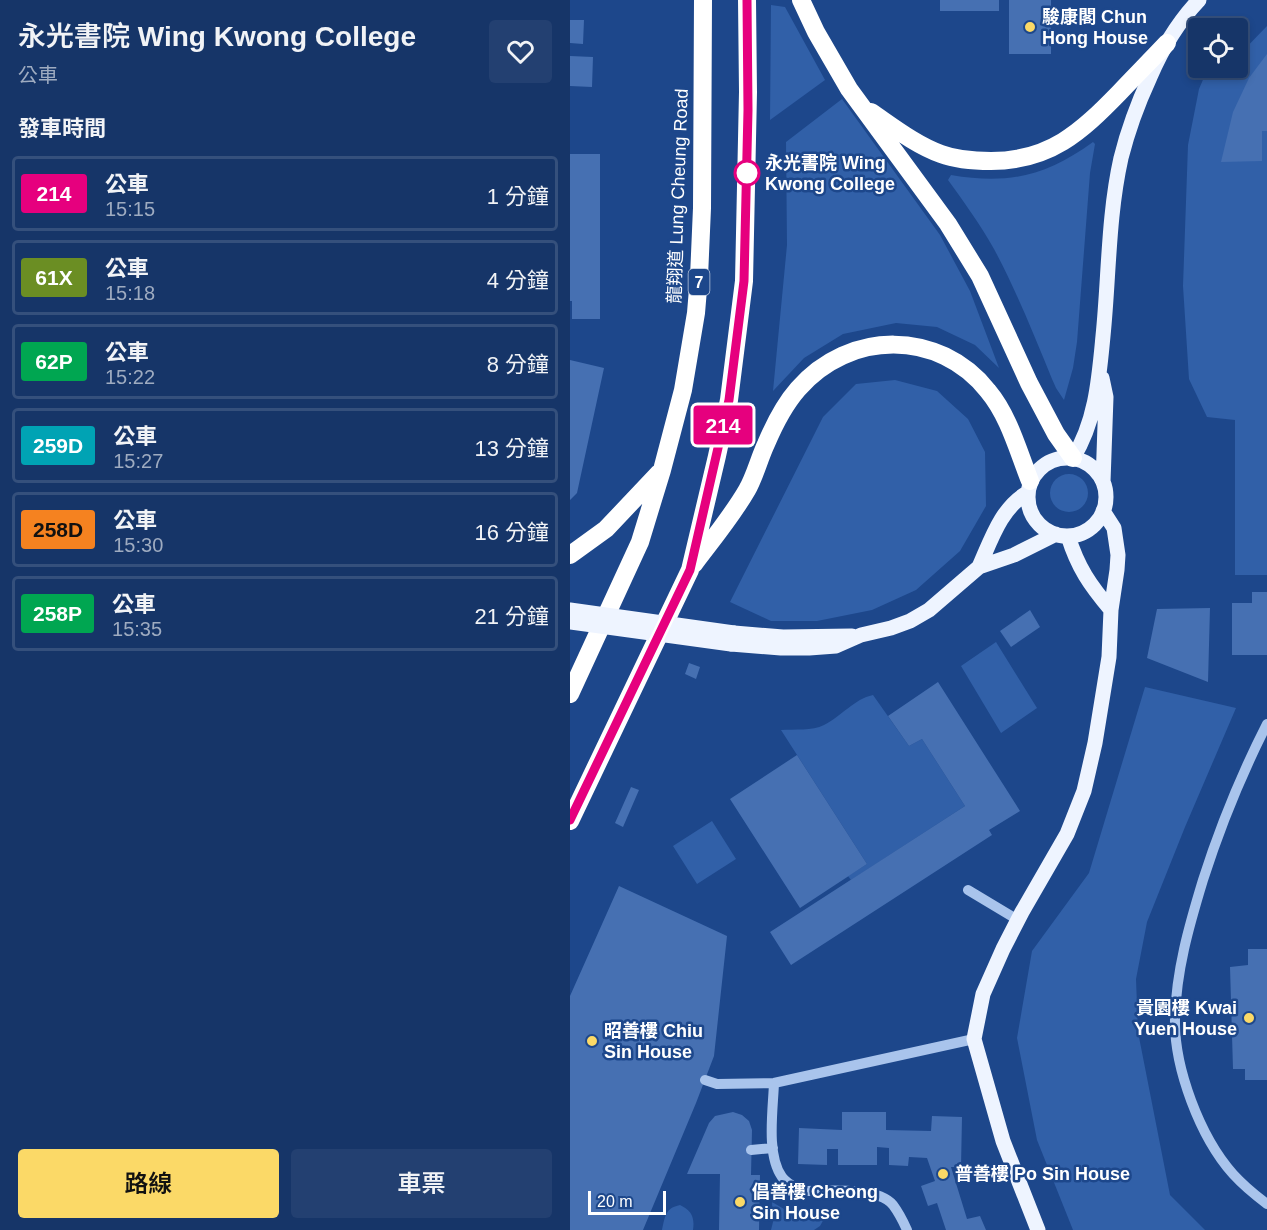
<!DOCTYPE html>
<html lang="zh-TW">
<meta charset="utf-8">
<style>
:root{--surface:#163568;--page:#234071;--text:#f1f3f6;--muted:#9eabc0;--line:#35507c;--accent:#fbd967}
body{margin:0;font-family:Arial,"Noto Sans TC",sans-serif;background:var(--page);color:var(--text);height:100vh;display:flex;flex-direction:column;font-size:22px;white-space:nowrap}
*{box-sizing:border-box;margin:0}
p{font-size:20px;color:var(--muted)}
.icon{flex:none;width:33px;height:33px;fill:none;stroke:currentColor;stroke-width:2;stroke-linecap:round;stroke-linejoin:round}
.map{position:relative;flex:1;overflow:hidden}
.drawer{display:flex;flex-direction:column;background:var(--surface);width:570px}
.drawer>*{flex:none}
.badge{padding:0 12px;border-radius:4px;font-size:21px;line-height:39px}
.tools{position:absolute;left:618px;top:18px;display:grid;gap:12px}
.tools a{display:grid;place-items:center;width:60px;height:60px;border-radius:6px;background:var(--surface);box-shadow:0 3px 9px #0003,0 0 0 2px var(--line);font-size:30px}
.scale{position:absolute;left:18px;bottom:15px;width:78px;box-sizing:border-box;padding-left:6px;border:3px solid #fff;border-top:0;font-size:16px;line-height:21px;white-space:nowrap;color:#fff;-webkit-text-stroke:4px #1d478b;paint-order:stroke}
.map>.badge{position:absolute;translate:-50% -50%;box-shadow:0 0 0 3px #fff}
h2{padding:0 18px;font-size:22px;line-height:54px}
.round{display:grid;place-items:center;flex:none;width:63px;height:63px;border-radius:6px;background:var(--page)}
.summary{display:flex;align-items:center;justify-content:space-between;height:102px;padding:0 18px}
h1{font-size:28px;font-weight:600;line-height:45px}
.cta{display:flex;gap:12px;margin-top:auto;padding:12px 18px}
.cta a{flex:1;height:69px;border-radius:6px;background:var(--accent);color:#111;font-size:24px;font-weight:600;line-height:69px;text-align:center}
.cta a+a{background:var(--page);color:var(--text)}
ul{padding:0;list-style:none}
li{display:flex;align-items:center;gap:18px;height:75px;margin:0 12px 9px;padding:0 6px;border:3px solid var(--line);border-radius:6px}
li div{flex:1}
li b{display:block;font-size:22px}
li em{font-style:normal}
li .badge{min-width:66px;font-weight:700;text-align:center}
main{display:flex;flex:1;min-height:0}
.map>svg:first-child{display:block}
</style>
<main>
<section class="drawer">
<div class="summary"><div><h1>永光書院 Wing Kwong College</h1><p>公車</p></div><a class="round"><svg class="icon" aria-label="heart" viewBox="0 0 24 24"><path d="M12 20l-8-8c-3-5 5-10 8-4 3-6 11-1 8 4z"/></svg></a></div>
<h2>發車時間</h2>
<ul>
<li><span class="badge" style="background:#e6007e;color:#fff">214</span><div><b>公車</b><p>15:15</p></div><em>1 分鐘</em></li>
<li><span class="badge" style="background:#6b8e23;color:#fff">61X</span><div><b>公車</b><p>15:18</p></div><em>4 分鐘</em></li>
<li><span class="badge" style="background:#00a651;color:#fff">62P</span><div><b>公車</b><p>15:22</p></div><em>8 分鐘</em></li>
<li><span class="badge" style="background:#00a3b4;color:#fff">259D</span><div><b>公車</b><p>15:27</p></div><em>13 分鐘</em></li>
<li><span class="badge" style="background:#f58220;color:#111">258D</span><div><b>公車</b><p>15:30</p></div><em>16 分鐘</em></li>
<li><span class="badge" style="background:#00a651;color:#fff">258P</span><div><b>公車</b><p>15:35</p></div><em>21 分鐘</em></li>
</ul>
<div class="cta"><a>路線</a><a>車票</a></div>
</section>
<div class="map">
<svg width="697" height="1230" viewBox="0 0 697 1230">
<rect width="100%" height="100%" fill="#1d478b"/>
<!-- green -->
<path fill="#3160a8" d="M 201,5 L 215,7 L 255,80 L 200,120 Z
M 697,26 L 697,575 L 665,575 L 665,420 L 637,417 L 619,379 L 613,286 L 618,145 L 629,89 L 638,68 L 668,68 L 668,56 Z
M 272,99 L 370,235 L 400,291 L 429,368 L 405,345 L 367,327 L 326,323 L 273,334 L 234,358 L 203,391 L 217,245 L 216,142 Z
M 523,142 L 525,144 L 520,173 L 507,342 L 503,368 L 494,400 L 486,388 L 482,379 C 464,335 446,290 424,249 C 410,224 394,202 378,180 L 381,175 C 438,185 476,176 523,142 Z
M 325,380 L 367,391 L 398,419 L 415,452 L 416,506 L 390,551 L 346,590 L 302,610 L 247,621 L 201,621 L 160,602 L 253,417 L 286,384 Z
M480 493a19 19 0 1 1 38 0a19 19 0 1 1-38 0Z
M 426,642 L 467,708 L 431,733 L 391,666 Z
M 575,687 L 666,708 L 615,827 L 577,922 L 566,979 L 568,1032 L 600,1195 L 635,1230 L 503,1230 L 467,1140 L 447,1038 L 462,951 L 519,873 Z
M 303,695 L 339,746 L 352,739 L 395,806 L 281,880 L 278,876 L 297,864 L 211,730 C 225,729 242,731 254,725 C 272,716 284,699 303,695 Z
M 142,821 L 166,859 L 127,884 L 103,846 Z
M 202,1202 L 221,1213 L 254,1219 L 250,1226 L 244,1230 L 201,1230 L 203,1222 Z
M 110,1205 C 121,1210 125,1217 123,1230 L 92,1230 C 95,1217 95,1208 110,1205 Z"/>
<!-- building -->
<path fill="#4670b2" d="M 370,0 L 429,0 L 429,11 L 370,11 Z
M 439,0 L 481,0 L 481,54 L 439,54 Z
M 0,20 L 14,20 L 13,44 L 0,43 Z
M 697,54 L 697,131 L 692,131 L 692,161 L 651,162 L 663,112 L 679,78 Z
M 0,56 L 23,57 L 22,87 L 0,86 Z
M 0,154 L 30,154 L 30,319 L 2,319 L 2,301 L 0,301 Z
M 0,360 L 34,368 L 7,493 L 0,500 Z
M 682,592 L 697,592 L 697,655 L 662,655 L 662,603 L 682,603 Z
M 640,608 L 638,682 L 577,658 L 587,609 Z
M 460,610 L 470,627 L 441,647 L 430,631 Z
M 119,663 L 130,667 L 126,679 L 115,674 Z
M 368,682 L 450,811 L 419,830 L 422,835 L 221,965 L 200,932 L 395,806 L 352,739 L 339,746 L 318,716 Z
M 227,755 L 297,864 L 230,908 L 160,799 Z
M 61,787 L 69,790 L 53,827 L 45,823 Z
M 49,886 L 157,936 L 144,1056 L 126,1103 L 73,1230 L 0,1230 L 0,996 Z
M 678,949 L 697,949 L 697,1080 L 675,1080 L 675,1069 L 663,1069 L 660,967 L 678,965 Z
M 163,1112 L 172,1115 L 179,1121 L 182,1130 L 181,1175 L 190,1175 L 189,1230 L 149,1230 L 150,1174 L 117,1174 L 139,1123 L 145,1116 Z
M 272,1112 L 316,1112 L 316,1130 L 361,1131 L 362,1116 L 392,1117 L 391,1167 L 381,1167 L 397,1219 L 410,1216 L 416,1230 L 376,1230 L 367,1203 L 358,1206 L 351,1186 L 365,1181 L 357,1158 L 339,1157 L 338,1166 L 319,1165 L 319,1148 L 307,1147 L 307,1165 L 268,1165 L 268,1149 L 257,1149 L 257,1165 L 228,1164 L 229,1128 L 272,1130 Z"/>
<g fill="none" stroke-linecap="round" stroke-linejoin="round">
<!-- minor -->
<path stroke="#a9c4ec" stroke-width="10" d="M 697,724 C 671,775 650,827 633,880 C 619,926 606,971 605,1019 C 604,1068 630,1137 663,1174 C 673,1185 685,1195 697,1204
M 398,890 L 448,920
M 135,1080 L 147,1084 L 204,1083 L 404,1039
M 204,1083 C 203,1110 196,1155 212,1177 C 217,1184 225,1187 232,1191 C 256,1191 307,1186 323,1205 C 329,1213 333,1221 337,1230
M 181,1150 L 203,1148"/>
<!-- major -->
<path stroke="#eef4ff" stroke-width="15" d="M 532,378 L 536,397 L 533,482
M 503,458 C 526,421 529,378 533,336 C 539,277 538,216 551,158 C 558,130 568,103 580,77 C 592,49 608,22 629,0
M458 497a39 39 0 1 1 78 0a39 39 0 1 1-78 0Z
M 498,536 C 508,568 520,585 541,610
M 409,567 C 421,540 431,508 457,493
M 164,633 L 213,637 L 282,636
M 161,644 L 211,648 L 239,648 L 266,646 L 291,635 L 321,628 L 340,621 L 359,610 L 409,567 L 444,555 L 486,534
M 468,1230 L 433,1141 L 404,1039 L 413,994 L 433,949 L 452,912 L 497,834 L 514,791 L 525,743 L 539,657 L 541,610 L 547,570 L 548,555 L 544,528 L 533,511"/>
<!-- highway -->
<path stroke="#fff" stroke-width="18" d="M 231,0 L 246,32 L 279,89 L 378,224 L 410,276 L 459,383 L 486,434 L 503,458
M 301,112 C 323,127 346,145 371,154 C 387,160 405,161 421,161 C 480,161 511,132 549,93 C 565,76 581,60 597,43
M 0,555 L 36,529 L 89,473
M 124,564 C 142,540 162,516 177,490 C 185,476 189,459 196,444 C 204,425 214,405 228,389 C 279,330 369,329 418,391 C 439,416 448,451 460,481
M 0,694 L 70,542 L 92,470 L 113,390 L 126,313 L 129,277 L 132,208 L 133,0
M 0,821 L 120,570 L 147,456 L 159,400 L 174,281 L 178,92 L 177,0"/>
<!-- major-bridge -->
<path stroke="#eef4ff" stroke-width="15" d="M 0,610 L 164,633
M 0,622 L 161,644"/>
</g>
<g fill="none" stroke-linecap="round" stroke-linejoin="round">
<!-- line casing -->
<g stroke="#fff" stroke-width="14">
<path id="line" d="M 0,820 L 120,570 L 159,400 L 174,281 L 178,110 L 177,0"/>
</g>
<!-- line -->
<use href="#line" stroke="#e6007e" stroke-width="9"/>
</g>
<!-- markers -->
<g fill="#fbd967" stroke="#1d478b" stroke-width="2">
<circle cx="460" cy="27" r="6"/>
<circle cx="679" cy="1018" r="6"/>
<circle cx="22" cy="1041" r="6"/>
<circle cx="373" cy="1174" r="6"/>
<circle cx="170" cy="1202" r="6"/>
</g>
<circle fill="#fff" stroke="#e6007e" stroke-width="3" cx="177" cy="173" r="12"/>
<g text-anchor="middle" stroke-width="5" stroke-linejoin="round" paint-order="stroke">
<!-- shield labels -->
<rect fill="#1d478b" stroke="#bbc8dc" stroke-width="1.5" x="118.5" y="269" width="21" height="26" rx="4.5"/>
<g font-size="16" font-weight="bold" fill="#fff">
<text x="129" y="288">7</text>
</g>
<!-- poi labels -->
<g font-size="18" font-weight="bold" fill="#fff" stroke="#1d478b" text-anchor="start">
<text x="472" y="23">駿康閣 Chun<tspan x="472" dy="21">Hong House</tspan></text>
<text x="667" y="1014" text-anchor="end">貴園樓 Kwai<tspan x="667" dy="21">Yuen House</tspan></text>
<text x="34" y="1037">昭善樓 Chiu<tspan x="34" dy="21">Sin House</tspan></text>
<text x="385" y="1180">普善樓 Po Sin House</text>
<text x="182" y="1198">倡善樓 Cheong<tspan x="182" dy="21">Sin House</tspan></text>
</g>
<!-- stop labels -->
<g font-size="18" font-weight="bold" fill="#fff" stroke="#1d478b" text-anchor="start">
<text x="195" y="169">永光書院 Wing<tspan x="195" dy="21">Kwong College</tspan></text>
</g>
<!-- street labels -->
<g font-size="18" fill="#fff" stroke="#1d478b">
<text transform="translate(108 196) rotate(-88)" y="6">龍翔道 Lung Cheung Road</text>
</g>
</g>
</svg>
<div class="tools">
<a><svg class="icon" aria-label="locate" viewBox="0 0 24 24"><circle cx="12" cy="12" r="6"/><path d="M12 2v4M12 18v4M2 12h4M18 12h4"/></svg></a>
</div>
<div class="scale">20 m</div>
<b class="badge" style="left:153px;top:425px;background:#e6007e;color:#fff">214</b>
</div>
</main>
